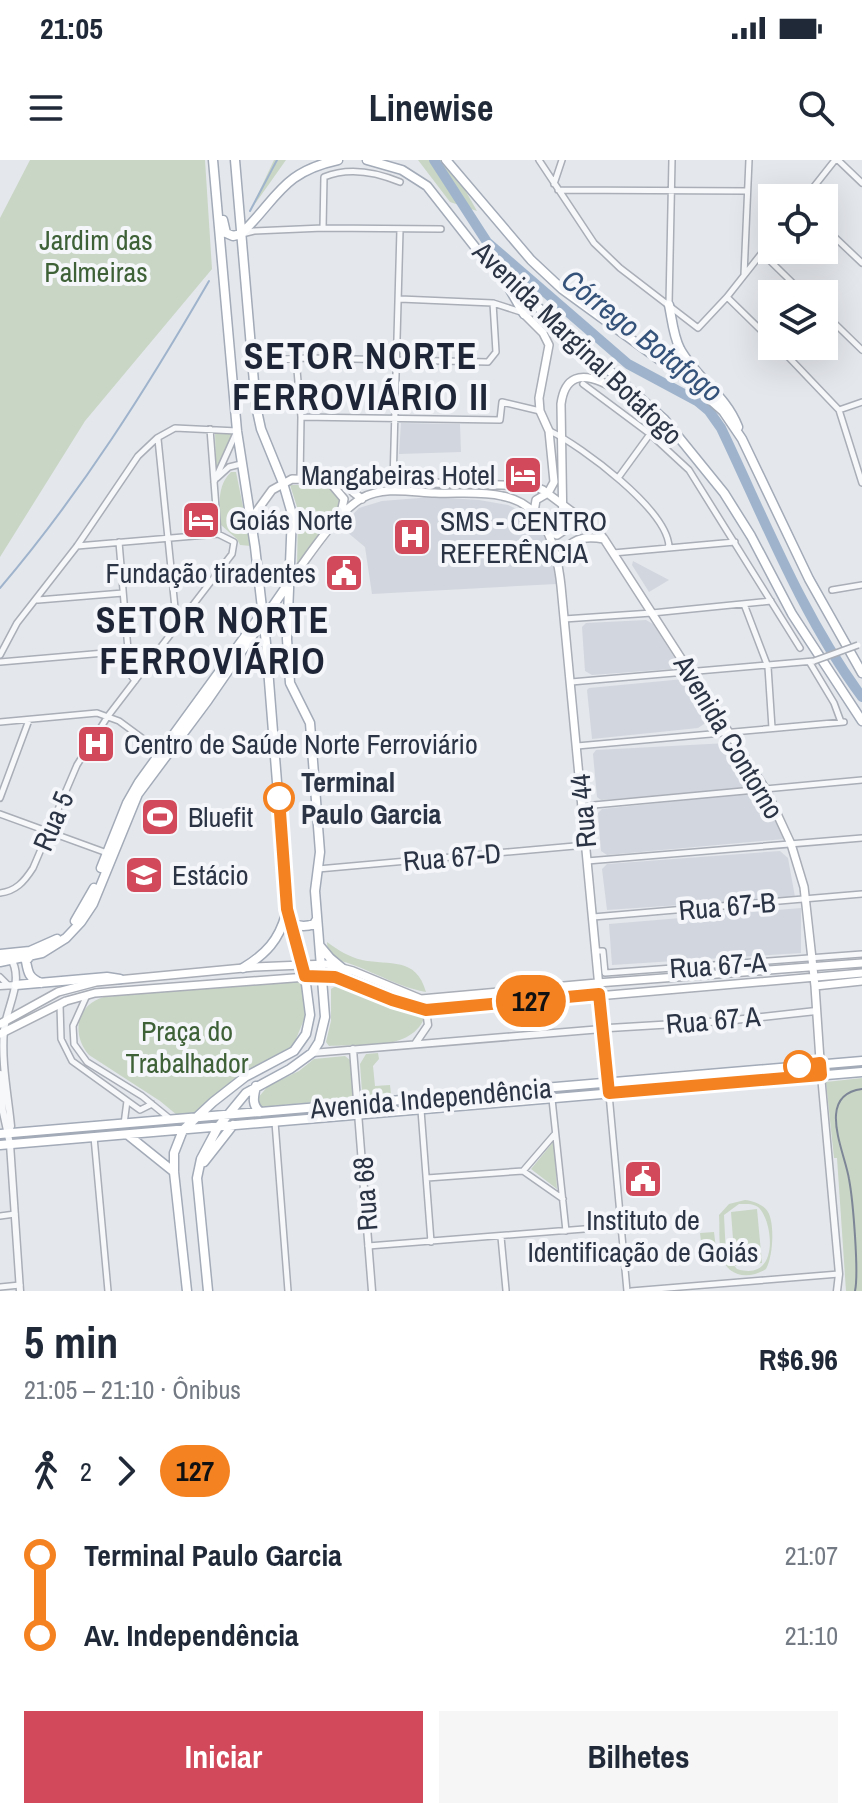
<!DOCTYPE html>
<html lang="pt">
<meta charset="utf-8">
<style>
:root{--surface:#fff;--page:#f6f6f7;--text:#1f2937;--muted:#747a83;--accent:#d1495b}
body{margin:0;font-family:"Archivo Narrow",sans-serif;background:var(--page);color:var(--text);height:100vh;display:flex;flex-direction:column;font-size:30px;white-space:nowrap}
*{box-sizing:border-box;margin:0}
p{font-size:26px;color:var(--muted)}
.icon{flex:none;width:44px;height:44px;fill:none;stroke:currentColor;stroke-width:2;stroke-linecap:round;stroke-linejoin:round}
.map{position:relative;height:1131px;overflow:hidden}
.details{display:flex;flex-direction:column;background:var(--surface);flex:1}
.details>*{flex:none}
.badge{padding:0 16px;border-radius:26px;font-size:28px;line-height:52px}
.fabs{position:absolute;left:758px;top:24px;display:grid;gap:16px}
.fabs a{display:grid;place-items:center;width:80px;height:80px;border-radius:0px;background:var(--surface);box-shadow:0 8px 32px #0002;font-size:40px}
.map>.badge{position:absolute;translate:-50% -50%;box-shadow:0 0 0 4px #fff}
.legs{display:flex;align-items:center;gap:12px;height:88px;padding:0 24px;font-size:26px}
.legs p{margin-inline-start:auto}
.overview{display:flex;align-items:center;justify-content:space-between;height:136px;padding:0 24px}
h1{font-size:44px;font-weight:700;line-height:60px}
.action{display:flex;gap:16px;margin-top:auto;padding:16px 24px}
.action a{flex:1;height:92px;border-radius:0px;background:var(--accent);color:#fff;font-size:32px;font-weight:700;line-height:92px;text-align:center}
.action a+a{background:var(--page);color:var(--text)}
ul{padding:0 24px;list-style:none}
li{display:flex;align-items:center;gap:28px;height:80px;font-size:30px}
li i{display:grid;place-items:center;width:12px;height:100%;margin:0 10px;background:currentColor}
li i::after{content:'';width:20px;height:20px;margin:-10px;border:6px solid;border-radius:50%;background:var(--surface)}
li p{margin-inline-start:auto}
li:first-child i{background:linear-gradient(#0000 50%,currentColor 0)}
li:last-child i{background:linear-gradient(currentColor 50%,#0000 0)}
.status{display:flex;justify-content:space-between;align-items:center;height:56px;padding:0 40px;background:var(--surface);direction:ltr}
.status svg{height:22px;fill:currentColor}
header{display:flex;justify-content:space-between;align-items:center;height:104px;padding:0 24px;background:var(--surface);font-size:36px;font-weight:700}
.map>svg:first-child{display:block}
</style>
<div class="status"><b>21:05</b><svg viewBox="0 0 49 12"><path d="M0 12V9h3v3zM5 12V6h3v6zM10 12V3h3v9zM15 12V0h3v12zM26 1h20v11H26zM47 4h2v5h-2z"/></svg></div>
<header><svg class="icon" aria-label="menu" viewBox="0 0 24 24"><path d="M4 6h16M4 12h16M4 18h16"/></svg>Linewise<svg class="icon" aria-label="search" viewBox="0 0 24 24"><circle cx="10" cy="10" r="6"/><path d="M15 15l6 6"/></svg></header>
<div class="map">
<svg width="862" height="1131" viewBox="0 0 862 1131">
<rect width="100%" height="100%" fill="#e4e7ec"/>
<!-- built -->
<path fill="#d2d6de" d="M 401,263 L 460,264 L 461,292 L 399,294 Z
M 432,337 L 479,340 L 508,345 L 521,351 L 534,361 L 551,388 L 556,424 L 372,434 L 365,387 L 341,367 L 359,348 L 382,341 Z
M 633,401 L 669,420 L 649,432 L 632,405 Z
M 646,460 L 653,464 L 676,500 L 672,509 L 592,515 L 585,511 L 582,467 L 586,463 Z
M 684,519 L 692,523 L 713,558 L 698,568 L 592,579 L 587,530 L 589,528 Z
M 728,583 L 753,629 L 601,640 L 597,637 L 593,594 L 596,590 Z
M 754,633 L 768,638 L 784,679 L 607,695 L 601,691 L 598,653 L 602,649 Z
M 780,691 L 788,698 L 795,737 L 607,750 L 602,709 L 607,704 Z
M 801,748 L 801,793 L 612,805 L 609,764 Z"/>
<!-- green -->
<path fill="#c9d6c5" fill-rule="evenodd" d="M 30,0 L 205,0 L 212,109 L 85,261 L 0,397 L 0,58 Z
M 274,0 L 286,0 L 250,51 Z
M 418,0 L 448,0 L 477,51 L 450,42 Z
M 215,271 L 233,272 L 216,313 Z
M 231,312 L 236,312 L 251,386 L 240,385 L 237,379 L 221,365 C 220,345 216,327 231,312 Z
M 290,325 L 328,325 L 341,339 L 341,351 L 297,409 L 298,350 Z
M 327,782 C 338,790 349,797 362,800 C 390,806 416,796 426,832 C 392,826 363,804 328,798 Z
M 302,820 L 305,857 L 294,884 L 283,894 L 262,902 L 240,915 L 198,954 L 177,955 L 160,941 L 89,895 C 71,874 76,845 104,837 Z
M 339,824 L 401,850 L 425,856 C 413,892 359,884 329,886 L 326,882 L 331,861 L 331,829 Z
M 378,893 L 379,899 L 373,906 L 375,926 L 390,925 L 391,934 L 370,936 L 362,932 L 360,904 L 366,894 Z
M 345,896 L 350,900 L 353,935 L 349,939 L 260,947 L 257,939 L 268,926 L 299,911 L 314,899 Z
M 862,918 L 862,1131 L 846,1131 L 837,998 L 834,998 L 826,922 Z
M 554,981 L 557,1029 L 531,1009 Z
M 745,1040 C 753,1041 763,1044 768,1052 C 775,1064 773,1097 766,1109 C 752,1118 731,1119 723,1100 C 718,1088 720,1069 719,1055 L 729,1044 ZM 739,1044 C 746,1044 752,1043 758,1047 C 773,1059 781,1123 737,1109 L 726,1096 L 724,1055 Z
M 757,1049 L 762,1103 L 735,1106 L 731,1052 Z
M 714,1072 L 717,1097 L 703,1098 L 700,1073 Z"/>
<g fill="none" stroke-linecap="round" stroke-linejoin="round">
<!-- stream -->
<path stroke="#9fb4cc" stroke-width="2" d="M 250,51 L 277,0
M 0,428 C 81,333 147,228 209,121"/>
<!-- river -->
<path stroke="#9fb4cc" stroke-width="10" d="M 434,0 L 487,82 L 628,204 L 697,241 L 709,251 L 721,268 C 764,358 802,456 862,537"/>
<!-- minor casing -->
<g stroke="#a9aeb7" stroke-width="8">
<path id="minor" d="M 539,0 L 594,83 L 620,108 L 698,168 L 727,137 L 772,80
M 838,0 L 862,23
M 554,24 L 562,0
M 558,30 L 747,31
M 805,38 L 835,0
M 824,67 L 862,103
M 323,68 L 324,17 C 348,7 376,12 400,22
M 242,74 L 254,71 L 323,68 L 441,69
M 762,93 L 804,134
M 744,115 L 749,0
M 727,137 L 772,181
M 400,139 L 493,143 L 521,152
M 669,144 L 672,0
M 824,153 L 862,190
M 778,186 L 839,250 L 862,323
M 296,198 L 301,257 L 300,320
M 252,200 L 309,198 L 488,202 L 496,192 L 493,143
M 583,224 L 650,274 L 689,310 L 800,488
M 839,250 L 862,242
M 301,257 L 500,260 L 502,242 L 540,251
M 210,269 L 218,374
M 550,271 C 581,286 668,350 669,387
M 158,279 L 176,458 L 181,463
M 217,318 L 229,307 L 241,304
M 618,318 L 650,274
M 393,323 L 400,70
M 119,382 L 130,514 L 135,521
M 613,393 L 735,382
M 832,430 L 862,425
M 38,440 L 123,433
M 744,444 L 768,507 L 772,568
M 564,459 L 652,453 L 771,441
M 0,495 L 17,463 L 77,386 L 138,296 L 157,278 L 175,268 L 237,271 L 214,322
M 0,502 L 128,491
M 810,503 L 834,543 L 841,562
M 571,522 L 814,501
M 0,562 L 97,553 L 119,561 L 161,592
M 577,586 L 844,562
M 0,638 L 29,560
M 583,646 L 862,620
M 0,654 L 107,693
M 587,701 L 862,678
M 318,709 L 586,685
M 0,733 C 16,731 24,722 33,708 L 77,605 L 108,556 L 232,394 L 234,382 L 218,374 L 77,386
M 593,757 L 862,734
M 595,791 L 603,791 L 605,813 L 862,794
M 0,817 L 8,825
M 87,835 L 73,866 L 74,884 L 87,902 L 142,936 L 169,958
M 60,845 L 61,879 L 72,901 L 140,950 L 152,944
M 609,934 L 627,1131
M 552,939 L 566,1071
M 421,950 L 431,1082
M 275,962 L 288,1131
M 124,964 L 127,941
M 94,977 L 108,1131
M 523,1011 L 554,975
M 427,1018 L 523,1011 L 563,1039
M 0,1056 L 15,1054
M 501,1077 L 506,1130
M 368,1086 L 622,1066
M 0,1127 L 20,1125
M 631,1131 L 839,1114"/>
</g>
<!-- tertiary casing -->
<g stroke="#a9aeb7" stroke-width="9">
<path id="tertiary" d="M 0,826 L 16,825
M 609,868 L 725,861 L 816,851
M 415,884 L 428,865 L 426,850 L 421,839
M 353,889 L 372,1131
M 312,893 L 602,869
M 0,914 L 3,952 L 10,984 L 20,1131
M 821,915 L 839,1114 L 837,1131
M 8,973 L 11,966 C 8,935 1,901 4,870 C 7,845 25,820 10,797"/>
</g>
<!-- secondary casing -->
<g stroke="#a9aeb7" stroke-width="10">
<path id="secondary" d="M 524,154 L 543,173 L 549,185 L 539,238 L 540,251 L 549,271 L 554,322 L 548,333 L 536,340 L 534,352
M 328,320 L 344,339 L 341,353
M 356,320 L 353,332 L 362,339
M 251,359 L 272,330 L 292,319 L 533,326 L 543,330 L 598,371 L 604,379 L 766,630 L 791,684 L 804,727 L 815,826 L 821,915
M 549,371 L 557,375 L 563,371 L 561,244 C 570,177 650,256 673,273
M 558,398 C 571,379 582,375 604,379
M 290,421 C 310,395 334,355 362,338 C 384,326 411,332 435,333 C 456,334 481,331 502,336 C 546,344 557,389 561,426 L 609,933
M 815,826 L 862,821
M 0,864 L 58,832 L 96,822 L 254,807 L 327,804 L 353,811 L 421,839 L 597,823 L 862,803
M 0,874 L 66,841 L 95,833 L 320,816 C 360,820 395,850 435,850 L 862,813"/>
</g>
<!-- primary casing -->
<g stroke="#a3abb8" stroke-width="11">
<path id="primary" d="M 367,0 L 402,10 L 427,26 L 486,101 L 664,259 L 724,333 L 751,376 L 792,454 L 862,561
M 446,0 L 531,100 L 562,129 L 690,222 L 723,251 L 742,279 L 809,419 L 862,513
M 223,60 L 226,73 L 233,76 L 241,74 C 278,38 282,12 338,0
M 505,121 L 524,154
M 669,145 C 672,159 673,175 680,189 C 696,218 726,235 738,267
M 101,708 L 127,643 L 139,622 L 262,453
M 75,761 L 94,728
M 290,762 C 298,767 306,767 314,764 L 317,759
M 320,786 L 330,798 L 342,808
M 0,794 L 30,791 L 57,779
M 30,796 L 26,801 C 28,813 29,818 41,823
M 0,802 L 42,793 L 66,778 L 81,762 L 93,744 L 138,634 L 208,540 L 288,424
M 243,808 C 266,794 279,780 286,754
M 16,825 L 107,817 L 120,819
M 256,926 C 254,936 251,944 260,952
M 0,974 L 862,901
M 128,975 L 174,1012
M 0,985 L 862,912
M 204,1002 L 233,965
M 187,1131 L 174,1012 L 174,993 L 183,970 L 213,942 L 245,917 L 294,891 L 306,874 L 310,855 L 305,816 L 287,749 L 266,483 L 255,387 L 237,271 L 213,0
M 208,1131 L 197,1018 L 201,999 L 218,967 L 246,933 L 290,909 L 312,893 L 319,882 L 325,857 L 315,731 L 320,692 L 310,563 L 290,523 L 287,479 L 292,354 L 283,323 L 261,269 L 256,246 L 235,0"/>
</g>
<!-- minor -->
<use href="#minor" stroke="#f7f8fa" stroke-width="5"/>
<!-- tertiary -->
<use href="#tertiary" stroke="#f7f8fa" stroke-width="6"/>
<!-- secondary -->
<use href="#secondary" stroke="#fff" stroke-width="7"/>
<!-- primary -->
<use href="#primary" stroke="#fff" stroke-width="8"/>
<!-- tram -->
<path stroke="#7d8696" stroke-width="2" d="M 855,1131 C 859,1113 853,1040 849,1019 C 845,992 815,935 862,929"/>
<!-- minor-bridge casing -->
<g stroke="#a9aeb7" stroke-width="8" stroke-linecap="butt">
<path id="minor-bridge" d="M 814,501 L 858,485"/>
</g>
<!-- minor-bridge -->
<use href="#minor-bridge" stroke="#f7f8fa" stroke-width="5"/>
</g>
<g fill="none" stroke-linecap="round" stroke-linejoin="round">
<!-- line-1 casing -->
<g stroke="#fff" stroke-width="18">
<path id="line-1" d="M 279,638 L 287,749 L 305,816 L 335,817 L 392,840 L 426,850 L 599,834 L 609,933 L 821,915 L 820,903 L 799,906"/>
</g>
<!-- line-1 -->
<use href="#line-1" stroke="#f58220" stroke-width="12"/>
</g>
<!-- icons -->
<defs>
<g id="hotel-square" transform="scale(2)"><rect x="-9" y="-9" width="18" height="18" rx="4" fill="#d1495b" stroke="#f4f6f9"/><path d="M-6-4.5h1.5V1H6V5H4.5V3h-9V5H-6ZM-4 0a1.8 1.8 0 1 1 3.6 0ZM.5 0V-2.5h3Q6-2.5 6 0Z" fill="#fff"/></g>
<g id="hospital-square" transform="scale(2)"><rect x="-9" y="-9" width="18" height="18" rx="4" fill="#d1495b" stroke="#f4f6f9"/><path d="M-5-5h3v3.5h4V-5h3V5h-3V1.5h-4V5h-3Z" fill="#fff"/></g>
<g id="civic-square" transform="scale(2)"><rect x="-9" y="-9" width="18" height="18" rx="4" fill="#d1495b" stroke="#f4f6f9"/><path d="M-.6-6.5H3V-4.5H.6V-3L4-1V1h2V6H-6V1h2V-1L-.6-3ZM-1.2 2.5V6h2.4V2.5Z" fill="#fff"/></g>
<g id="stadium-square" transform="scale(2)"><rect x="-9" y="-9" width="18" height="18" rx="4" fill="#d1495b" stroke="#f4f6f9"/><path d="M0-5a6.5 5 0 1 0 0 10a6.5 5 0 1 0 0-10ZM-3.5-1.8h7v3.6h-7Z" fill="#fff"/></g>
<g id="university-square" transform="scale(2)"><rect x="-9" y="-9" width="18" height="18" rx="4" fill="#d1495b" stroke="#f4f6f9"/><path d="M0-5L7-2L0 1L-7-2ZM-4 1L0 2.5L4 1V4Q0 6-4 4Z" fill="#fff"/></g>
</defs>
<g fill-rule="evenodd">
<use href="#hotel-square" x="523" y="315"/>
<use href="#hotel-square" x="201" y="360"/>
<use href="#hospital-square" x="412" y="377"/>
<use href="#civic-square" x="344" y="413"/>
<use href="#hospital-square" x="96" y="584"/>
<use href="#stadium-square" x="160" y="657"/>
<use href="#university-square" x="144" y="715"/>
<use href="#civic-square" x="643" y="1019"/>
</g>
<!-- markers -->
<g fill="#fff" stroke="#f58220" stroke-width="4">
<circle cx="279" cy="638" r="14"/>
<circle cx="799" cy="906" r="14"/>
</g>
<g text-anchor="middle" stroke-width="8" stroke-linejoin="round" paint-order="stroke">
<!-- park labels -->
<g font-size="28" fill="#3f6138" stroke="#f4f6f9">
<text x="96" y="90">Jardim das<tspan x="96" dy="32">Palmeiras</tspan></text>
<text x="187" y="881">Praça do<tspan x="187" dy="32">Trabalhador</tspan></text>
</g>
<!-- street labels -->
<g font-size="28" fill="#2b3445" stroke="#f4f6f9">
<text transform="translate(578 183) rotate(44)" y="10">Avenida Marginal Botafogo</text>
<text transform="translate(729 577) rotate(59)" y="10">Avenida Contorno</text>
<text transform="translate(583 651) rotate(-95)" y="10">Rua 44</text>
<text transform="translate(53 661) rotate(-67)" y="10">Rua 5</text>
<text transform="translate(452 697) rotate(-5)" y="10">Rua 67-D</text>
<text transform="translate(727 746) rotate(-5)" y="10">Rua 67-B</text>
<text transform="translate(718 805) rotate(-4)" y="10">Rua 67-A</text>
<text transform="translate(713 860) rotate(-5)" y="10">Rua 67 A</text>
<text transform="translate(431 938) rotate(-5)" y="10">Avenida Independência</text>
<text transform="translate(365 1034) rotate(-94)" y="10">Rua 68</text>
</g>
<!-- poi labels -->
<g font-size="28" fill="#2b3445" stroke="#f4f6f9" text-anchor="start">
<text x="495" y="325" text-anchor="end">Mangabeiras Hotel</text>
<text x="229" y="370">Goiás Norte</text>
<text x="440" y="371">SMS - CENTRO<tspan x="440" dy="32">REFERÊNCIA</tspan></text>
<text x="316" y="423" text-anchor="end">Fundação tiradentes</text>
<text x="124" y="594">Centro de Saúde Norte Ferroviário</text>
<text x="188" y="667">Bluefit</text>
<text x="172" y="725">Estácio</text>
<text x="643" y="1070" text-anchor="middle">Instituto de<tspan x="643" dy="32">Identificação de Goiás</tspan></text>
</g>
<!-- stop labels -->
<g font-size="28" font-weight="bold" fill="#2b3445" stroke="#f4f6f9" text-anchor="start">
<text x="301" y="632">Terminal<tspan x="301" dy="32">Paulo Garcia</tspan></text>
</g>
<!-- water labels -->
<g font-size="30" font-style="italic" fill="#34527a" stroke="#f4f6f9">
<text transform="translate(642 176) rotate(38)" y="10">Córrego Botafogo</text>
</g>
<!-- district labels -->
<g font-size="36" font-weight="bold" letter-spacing="2" fill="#1d2536" stroke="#f4f6f9">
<text x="361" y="209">SETOR NORTE<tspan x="361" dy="41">FERROVIÁRIO II</tspan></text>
<text x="213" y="473">SETOR NORTE<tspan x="213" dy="41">FERROVIÁRIO</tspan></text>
</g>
</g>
</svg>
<div class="fabs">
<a><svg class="icon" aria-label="locate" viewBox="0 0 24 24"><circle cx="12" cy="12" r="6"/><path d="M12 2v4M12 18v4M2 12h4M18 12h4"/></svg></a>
<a><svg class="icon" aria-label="layers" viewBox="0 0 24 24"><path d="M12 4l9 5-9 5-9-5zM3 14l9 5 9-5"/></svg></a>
</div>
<b class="badge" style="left:531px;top:841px;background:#f58220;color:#111">127</b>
</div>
<section class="details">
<div class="overview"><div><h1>5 min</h1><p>21:05 – 21:10 · Ônibus</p></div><b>R$6.96</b></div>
<div class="legs"><svg class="icon" aria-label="walk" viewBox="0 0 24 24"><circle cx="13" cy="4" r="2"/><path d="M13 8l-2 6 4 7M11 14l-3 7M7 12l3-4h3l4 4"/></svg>2<svg class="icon" aria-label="forward" viewBox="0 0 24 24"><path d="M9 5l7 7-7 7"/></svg><b class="badge" style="background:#f58220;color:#111">127</b></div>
<ul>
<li><i style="color:#f58220"></i><b>Terminal Paulo Garcia</b><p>21:07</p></li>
<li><i style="color:#f58220"></i><b>Av. Independência</b><p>21:10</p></li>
</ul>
<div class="action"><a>Iniciar</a><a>Bilhetes</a></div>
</section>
